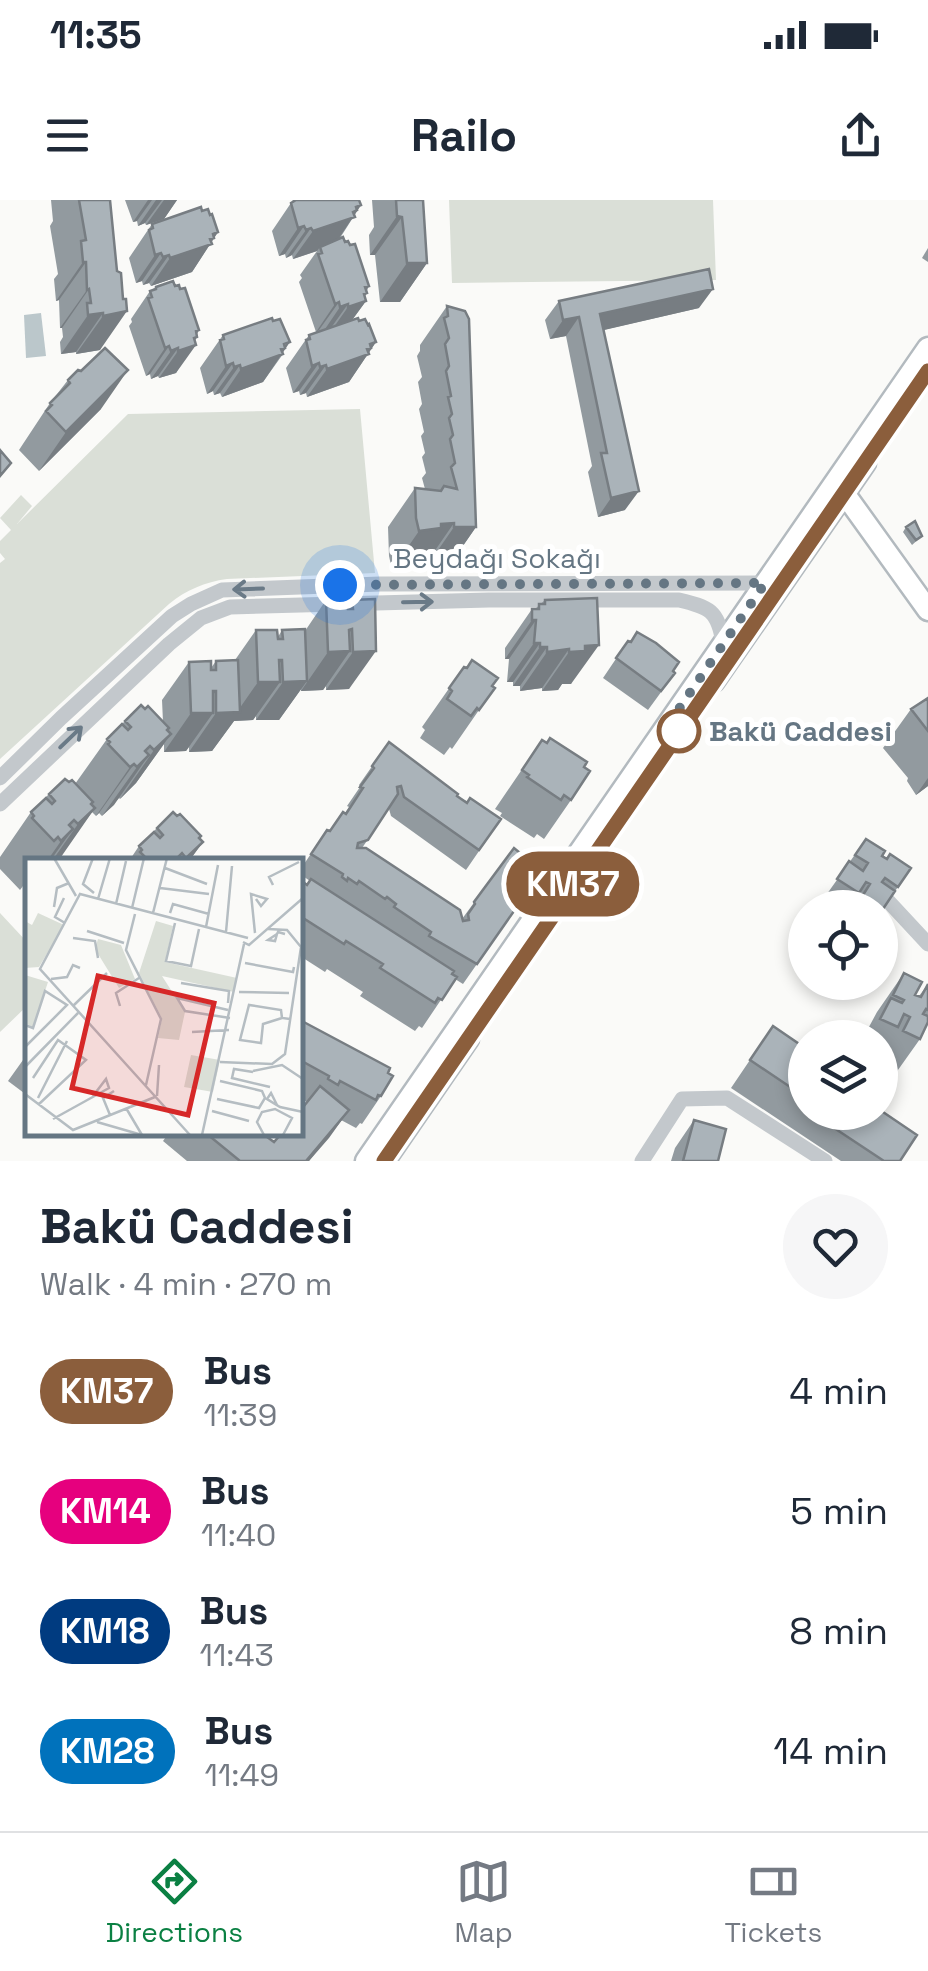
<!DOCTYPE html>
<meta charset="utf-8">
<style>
:root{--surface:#fff;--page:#f6f6f7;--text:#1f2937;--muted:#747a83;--line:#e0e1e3;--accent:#0b8043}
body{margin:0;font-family:"Space Grotesk",sans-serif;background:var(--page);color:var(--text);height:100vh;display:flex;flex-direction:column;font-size:38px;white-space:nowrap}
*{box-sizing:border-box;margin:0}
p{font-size:32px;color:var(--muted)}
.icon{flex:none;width:55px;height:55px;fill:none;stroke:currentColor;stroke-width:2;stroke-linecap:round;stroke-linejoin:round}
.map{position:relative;height:961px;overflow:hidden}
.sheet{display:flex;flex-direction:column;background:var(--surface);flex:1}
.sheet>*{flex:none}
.badge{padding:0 20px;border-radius:32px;font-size:35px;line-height:65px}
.tools{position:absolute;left:788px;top:690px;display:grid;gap:20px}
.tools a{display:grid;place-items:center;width:110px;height:110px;border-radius:50%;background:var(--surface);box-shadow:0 5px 15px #0003;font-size:50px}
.you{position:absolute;width:50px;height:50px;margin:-25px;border:8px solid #fff;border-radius:50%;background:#1a73e8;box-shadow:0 0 0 15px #1a73e833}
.map>.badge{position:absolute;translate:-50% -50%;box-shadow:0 0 0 5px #fff}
.round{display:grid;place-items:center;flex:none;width:105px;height:105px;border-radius:52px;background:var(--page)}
.headline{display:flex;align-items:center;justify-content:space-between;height:170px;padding:0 40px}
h1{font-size:48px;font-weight:700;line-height:75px}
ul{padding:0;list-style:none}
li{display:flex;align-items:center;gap:30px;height:120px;padding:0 40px}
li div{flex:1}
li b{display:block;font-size:38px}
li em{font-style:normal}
li .badge{min-width:110px;font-weight:700;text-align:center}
.status{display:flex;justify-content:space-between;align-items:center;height:70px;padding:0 50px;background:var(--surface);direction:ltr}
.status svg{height:28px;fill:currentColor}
header{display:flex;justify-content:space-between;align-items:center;height:130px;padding:0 40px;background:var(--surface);font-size:45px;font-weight:700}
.tabs{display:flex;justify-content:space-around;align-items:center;height:140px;border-top:2px solid var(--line);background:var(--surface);font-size:28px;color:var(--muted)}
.tabs a{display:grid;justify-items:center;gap:5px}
.tabs .current{color:var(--accent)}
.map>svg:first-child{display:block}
</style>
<div class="status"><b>11:35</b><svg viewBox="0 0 49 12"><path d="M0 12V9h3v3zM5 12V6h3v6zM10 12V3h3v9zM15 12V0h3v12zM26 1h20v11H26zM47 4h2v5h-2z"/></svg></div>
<header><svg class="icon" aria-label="menu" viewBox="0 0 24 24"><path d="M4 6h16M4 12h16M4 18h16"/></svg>Railo<svg class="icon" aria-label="share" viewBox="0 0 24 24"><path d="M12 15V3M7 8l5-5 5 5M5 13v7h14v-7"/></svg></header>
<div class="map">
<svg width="928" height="961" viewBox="0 0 928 961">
<rect width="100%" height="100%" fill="#fafaf8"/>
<!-- green -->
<path fill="#dadfd7" d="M 449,0 L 713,0 L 716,80 L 452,83 Z
M 360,209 L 375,373 L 227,379 C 205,382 186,390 169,404 L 0,559 L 0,363 L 5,359 L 0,353 L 0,341 L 11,330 L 0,318 L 21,295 L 32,306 L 17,324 L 128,214 Z
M 0,713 L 27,742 L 28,805 L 0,832 Z"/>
<!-- water -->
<path fill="#bbc7cb" d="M 41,113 L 46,156 L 26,158 L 24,115 Z"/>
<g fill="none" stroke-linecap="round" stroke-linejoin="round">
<!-- secondary casing -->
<g stroke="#b3babf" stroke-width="25">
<path id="secondary" d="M 844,293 L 928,410
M 714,481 L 865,263
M 366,961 L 928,148
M 384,961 L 468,839"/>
</g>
<!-- street -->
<path stroke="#c3c8cc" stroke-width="15" d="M 0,578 L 61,518 L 172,416 L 191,404 L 222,390 L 380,384 L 765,383
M 0,604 L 169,444 L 201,418 L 230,407 L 489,400 L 679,400 C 709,407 718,410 723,443
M 876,688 L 928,744
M 642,961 L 682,899 L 727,898 L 825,961"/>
<!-- secondary -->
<use href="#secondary" stroke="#fff" stroke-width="20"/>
</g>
<!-- wall -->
<path fill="#929a9f" d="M 51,0 L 110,0 L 117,71 L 100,150 L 76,154 L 76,152 L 61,154 L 60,142 L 63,137 L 62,128 L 60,128 L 59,100 L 56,101 L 54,79 L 58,74 L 50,26 L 53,21 Z
M 125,0 L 177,0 L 164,19 L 146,25 L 145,23 L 138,26 L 137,21 L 133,22 Z
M 293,0 L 359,0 L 361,5 L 340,38 L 345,42 L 369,86 L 364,97 L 366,101 L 353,119 L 359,121 L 376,142 L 349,182 L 307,197 L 306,193 L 300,195 L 299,191 L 293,193 L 286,168 L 309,135 L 320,131 L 316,132 L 299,82 L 302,78 L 300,75 L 317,51 L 293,59 L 292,55 L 286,58 L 285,54 L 279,56 L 272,31 Z
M 372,0 L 423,0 L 427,63 L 400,102 L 380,102 L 375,55 L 370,55 L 369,35 L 374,27 Z
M 202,11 L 218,32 L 192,72 L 151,86 L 149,83 L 143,85 L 142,81 L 136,83 L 129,58 L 152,24 Z
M 928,48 L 928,62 L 922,58 Z
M 156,87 L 199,130 L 176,173 L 159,178 L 158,176 L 151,179 L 150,174 L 146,176 L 129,126 L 132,122 L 131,119 L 150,91 Z
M 559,101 L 699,108 L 603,130 L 625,310 L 598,317 L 588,272 L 592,266 L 566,136 L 550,139 L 545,120 Z
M 447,106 L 476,327 L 449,366 L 427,366 L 427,362 L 417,362 L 414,367 L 392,370 L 389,356 L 388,327 L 415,288 L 425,289 L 422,278 L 426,273 L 422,257 L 425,253 L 421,236 L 424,232 L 419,209 L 422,204 L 418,182 L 422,177 L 417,156 L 420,151 L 420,145 Z
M 223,135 L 282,153 L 283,154 L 263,182 L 222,197 L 220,193 L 214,195 L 213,191 L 207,194 L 200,168 Z
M 68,180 L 101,209 L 39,271 L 19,250 L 50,203 Z
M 906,327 L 922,336 L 912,345 L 903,332 Z
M 597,398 L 571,484 L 562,484 L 558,490 L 542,491 L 542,488 L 520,491 L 520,486 L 513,486 L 513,482 L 507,482 L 509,459 L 505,459 L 505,448 L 532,409 L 535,409 L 545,400 Z
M 375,399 L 349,489 L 326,490 L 326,486 L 323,490 L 301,491 L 301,489 L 279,520 L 256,520 L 256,516 L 253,520 L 234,521 L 212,551 L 189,552 L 189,547 L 186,551 L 164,552 L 164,544 L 136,583 L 120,599 L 119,598 L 102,616 L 99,613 L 96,616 L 92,612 L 56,661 L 28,661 L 27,690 L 23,686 L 20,690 L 0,669 L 0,657 L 31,612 L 49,594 L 69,582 L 75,584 L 107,539 L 125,521 L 163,522 L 162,500 L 189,462 L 211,468 L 216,461 L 235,460 L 256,430 L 278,437 L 282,430 L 305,431 L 326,400 L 348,407 L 352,400 Z
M 637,432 L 675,473 L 648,510 L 603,478 L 628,441 L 630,442 Z
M 464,467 L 492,486 L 479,510 L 452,549 L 450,547 L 444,555 L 420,538 L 425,530 L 422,527 Z
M 928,498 L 928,586 L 916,595 L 907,581 L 908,578 L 883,548 L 911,509 Z
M 542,540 L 584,567 L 571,600 L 544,639 L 537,634 L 534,638 L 500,616 L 502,613 L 495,609 Z
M 389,542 L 457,596 L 501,619 L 466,670 L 391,616 L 389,609 L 362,648 L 462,719 L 514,648 L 542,671 L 463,784 L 455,779 L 422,828 L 419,826 L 415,831 L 360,796 L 363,792 L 327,769 L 325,772 L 300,756 L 300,687 L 307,685 L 310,681 L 300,674 L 300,670 L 327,630 L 329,631 L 345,613 L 349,607 L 347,606 L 360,587 L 359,585 Z
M 157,628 L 200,638 L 203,642 L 189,661 L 129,661 L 139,646 Z
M 866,639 L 887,659 L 911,668 L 880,713 L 880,708 L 817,708 Z
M 904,773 L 915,795 L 919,796 L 928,784 L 928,822 L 920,839 L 893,877 L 880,871 L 880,862 L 883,856 L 880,855 L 880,838 L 863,838 L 877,812 Z
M 300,820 L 388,873 L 381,896 L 362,924 L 360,923 L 356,928 L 341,920 L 309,961 L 187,961 L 163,941 L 168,934 L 263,934 L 274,942 L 307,902 L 300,898 Z
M 773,826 L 805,848 L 805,912 L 880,912 L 900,961 L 841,961 L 731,888 Z
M 28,853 L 28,896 L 8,881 Z
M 694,920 L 718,961 L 671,961 L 675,948 Z"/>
<!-- shaded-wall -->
<path fill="#777d82" d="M 148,0 L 152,0 L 137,21 L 133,22 Z
M 156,0 L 162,0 L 145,23 L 138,26 Z
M 164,0 L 177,0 L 164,19 L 146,25 Z
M 361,5 L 335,44 L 320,47 L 317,51 L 293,59 L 313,31 Z
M 397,16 L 402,17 L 375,55 L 370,55 Z
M 304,26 L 285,54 L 279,56 L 298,28 Z
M 311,28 L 292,55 L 286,58 L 306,30 Z
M 218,32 L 192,72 L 151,86 L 170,58 Z
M 161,53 L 142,81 L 136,83 L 155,55 Z
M 169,55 L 149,83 L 143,85 L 163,57 Z
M 83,62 L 86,62 L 59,100 L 56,101 Z
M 407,63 L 427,63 L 400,102 L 380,102 Z
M 369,86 L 356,104 L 364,94 L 367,93 L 361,102 L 366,101 L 346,128 L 329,134 L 348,107 L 365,87 Z
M 89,89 L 62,128 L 60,128 L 87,90 Z
M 713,89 L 699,108 L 587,134 L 600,114 Z
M 339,102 L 319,130 L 316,132 L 335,104 Z
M 348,104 L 328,132 L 321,135 L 340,107 Z
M 127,111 L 100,150 L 76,154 L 103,116 Z
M 103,113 L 76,152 L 61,154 L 88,115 Z
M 579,117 L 566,136 L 550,139 L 563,120 Z
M 199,130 L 187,148 L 194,138 L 197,137 L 191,147 L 196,145 L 176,173 L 159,178 L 178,151 L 196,131 Z
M 290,142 L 263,182 L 222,197 L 241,169 Z
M 376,142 L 349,182 L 307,197 L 327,169 Z
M 169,146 L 150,174 L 146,176 L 165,148 Z
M 178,148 L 158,176 L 151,179 L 171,151 Z
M 233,163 L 213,191 L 207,194 L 226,166 Z
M 319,163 L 299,191 L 293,193 L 312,166 Z
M 240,165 L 220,193 L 214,195 L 234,167 Z
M 326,165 L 306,193 L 300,195 L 320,167 Z
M 128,170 L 101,209 L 39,271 L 66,232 Z
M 639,291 L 625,310 L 598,317 L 611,298 Z
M 454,323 L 427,362 L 417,362 L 414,367 L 392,370 L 419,331 L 441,324 Z
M 454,327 L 476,327 L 449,366 L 427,366 Z
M 532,420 L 536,420 L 509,459 L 505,459 Z
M 352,429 L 337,452 L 350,451 L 323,490 L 301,491 L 328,452 L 349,430 Z
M 534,443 L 540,443 L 513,482 L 507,482 Z
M 599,445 L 571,484 L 562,484 L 558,490 L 542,491 L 569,452 L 585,446 Z
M 540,447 L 547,447 L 520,486 L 513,486 Z
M 569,449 L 542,488 L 520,491 L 547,452 Z
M 376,451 L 349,489 L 326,490 L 353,452 Z
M 279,460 L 282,460 L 267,482 L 280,482 L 253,520 L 234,521 L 212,551 L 189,552 L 216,513 L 237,512 L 258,482 Z
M 307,481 L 279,520 L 256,520 L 283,482 Z
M 213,491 L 216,491 L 200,513 L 213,513 L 186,551 L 164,552 L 191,513 Z
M 171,534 L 136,583 L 120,599 L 154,550 Z
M 149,555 L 114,605 L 102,616 L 137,567 Z
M 134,564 L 99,613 L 96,616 L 130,567 Z
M 928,578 L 928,586 L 916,595 Z
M 95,608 L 61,657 L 56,661 L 52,661 L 78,624 Z
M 73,629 L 50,661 L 47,661 L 61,641 Z
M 203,642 L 189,661 L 184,661 L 186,658 Z
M 349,910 L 329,938 L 309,961 L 306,961 Z"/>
<!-- building -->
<path fill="#aab3b9" stroke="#777d82" stroke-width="2.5" d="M 79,0 L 110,0 L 117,71 L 121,73 L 123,99 L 126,99 L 127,111 L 103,116 L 103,113 L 88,115 L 87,103 L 91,103 L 89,89 L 87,90 L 86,62 L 83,62 L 81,41 L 86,40 Z
M 296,0 L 359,0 L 361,5 L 356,7 L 357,10 L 353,12 L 355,17 L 313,31 L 311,28 L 306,30 L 304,26 L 298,28 L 291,3 Z
M 396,0 L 423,0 L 427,63 L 407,63 L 402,17 L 397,16 Z
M 201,7 L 202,11 L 208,9 L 210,15 L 212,14 L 218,32 L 213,34 L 214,38 L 210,39 L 212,44 L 170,58 L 169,55 L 163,57 L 161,53 L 155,55 L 149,30 L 153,28 L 152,24 Z
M 343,37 L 345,42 L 348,41 L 350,45 L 355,44 L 369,86 L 365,87 L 367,93 L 364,94 L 366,101 L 348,107 L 348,104 L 340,107 L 339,102 L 335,104 L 318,54 L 322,53 L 320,47 Z
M 709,69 L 713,89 L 600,114 L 639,291 L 611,298 L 601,253 L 607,253 L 579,117 L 563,120 L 559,101 Z
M 173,81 L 175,86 L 179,85 L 180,89 L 185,88 L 199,130 L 196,131 L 197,137 L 194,138 L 196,145 L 178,151 L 178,148 L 171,151 L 169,146 L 165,148 L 148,98 L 152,97 L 150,91 L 156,89 L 156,87 Z
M 447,106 L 465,111 L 469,119 L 476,327 L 454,327 L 454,323 L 441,324 L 441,328 L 419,331 L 416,318 L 415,288 L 441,291 L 444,286 L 457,289 L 451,267 L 455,263 L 450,239 L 453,235 L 449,218 L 452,214 L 448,197 L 451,196 L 446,171 L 449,166 L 445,144 L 449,138 L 444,118 L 448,116 Z
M 272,118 L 273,121 L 280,119 L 290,142 L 284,144 L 285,148 L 281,149 L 283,154 L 241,169 L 240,165 L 234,167 L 233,163 L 226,166 L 220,140 L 224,139 L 223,135 Z
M 358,118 L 359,121 L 365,119 L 368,125 L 369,124 L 376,142 L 370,144 L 371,148 L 367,149 L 369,154 L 327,169 L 326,165 L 320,167 L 319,163 L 312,166 L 306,140 L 310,139 L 309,135 Z
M 105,148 L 128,170 L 66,232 L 46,211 L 52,205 L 50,203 L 70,183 L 68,180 L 78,170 L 81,171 Z
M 0,250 L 11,263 L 0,276 Z
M 915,321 L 922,336 L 916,340 L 906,327 Z
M 597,398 L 599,445 L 585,446 L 585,451 L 569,452 L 569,449 L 547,452 L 547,447 L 540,447 L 540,443 L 534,443 L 536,420 L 532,420 L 532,409 L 539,409 L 539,404 L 545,404 L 545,400 Z
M 375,399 L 376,451 L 353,452 L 352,429 L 349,430 L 350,451 L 328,452 L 326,400 L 347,400 L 348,409 L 353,409 L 352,400 Z
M 305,429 L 307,481 L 283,482 L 282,460 L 279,460 L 280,482 L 258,482 L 256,430 L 277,430 L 278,439 L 283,439 L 282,430 Z
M 637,432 L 656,443 L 679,462 L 673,471 L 675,473 L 661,491 L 616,458 L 628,441 L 631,442 Z
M 238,460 L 240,512 L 216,513 L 216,491 L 213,491 L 213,513 L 191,513 L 189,462 L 211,461 L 211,470 L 216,470 L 216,461 Z
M 472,460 L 498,478 L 492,486 L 495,488 L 479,510 L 477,508 L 471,516 L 447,499 L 452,491 L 449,488 L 464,467 L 467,468 Z
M 928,498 L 928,531 L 911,509 Z
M 141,505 L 145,509 L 148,506 L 169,528 L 167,530 L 171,534 L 154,550 L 150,546 L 145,551 L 149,555 L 137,567 L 134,564 L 130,567 L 108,544 L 110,542 L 107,539 L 122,524 L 128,530 L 131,527 L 125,521 Z
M 550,538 L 587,562 L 584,567 L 590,571 L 571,600 L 564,595 L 561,600 L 527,577 L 529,575 L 522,570 L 542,540 L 547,543 Z
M 389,542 L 458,594 L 457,596 L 467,603 L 470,598 L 501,619 L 479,650 L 404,597 L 401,586 L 397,587 L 398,594 L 368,640 L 358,643 L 357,648 L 366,648 L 460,710 L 463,721 L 469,720 L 468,714 L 475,704 L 474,702 L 514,648 L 542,671 L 477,764 L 429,736 L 431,732 L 394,707 L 396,704 L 387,697 L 385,699 L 359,681 L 357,684 L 348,678 L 347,681 L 342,677 L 343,674 L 311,654 L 327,630 L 330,631 L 343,612 L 346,614 L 363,588 L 360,587 L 374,568 L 372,566 Z
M 65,579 L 69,582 L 72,580 L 93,602 L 91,604 L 95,608 L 78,624 L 74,620 L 69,625 L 73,629 L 61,641 L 58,637 L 54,641 L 32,618 L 34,616 L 31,612 L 46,598 L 52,604 L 55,601 L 49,594 Z
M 173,612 L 177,616 L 180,614 L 201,636 L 199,638 L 203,642 L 186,658 L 182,653 L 176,659 L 179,661 L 149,661 L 140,652 L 142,650 L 139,646 L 154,632 L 160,638 L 163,635 L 157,628 Z
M 866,639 L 885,651 L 882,656 L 887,659 L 890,654 L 911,668 L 898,687 L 885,678 L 882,682 L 895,691 L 883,709 L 863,695 L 870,684 L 866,682 L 859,693 L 837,679 L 849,661 L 863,671 L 868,663 L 855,655 Z
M 311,679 L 454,771 L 452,774 L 457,777 L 442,800 L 438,798 L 435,803 L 380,768 L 383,764 L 346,741 L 344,744 L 300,716 L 300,688 L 303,682 L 307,685 Z
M 904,773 L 922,782 L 915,795 L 921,797 L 928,784 L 928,810 L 926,809 L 923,814 L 928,816 L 928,822 L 920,839 L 903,831 L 910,817 L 904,814 L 898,827 L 880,819 L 891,798 L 902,803 L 904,800 L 893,795 Z
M 300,820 L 390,868 L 388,873 L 393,876 L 381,896 L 378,895 L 376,900 L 340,881 L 338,885 L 328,879 L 329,876 L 300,860 Z
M 773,826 L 805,848 L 805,897 L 750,860 Z
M 320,886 L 349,910 L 306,961 L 240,961 L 207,934 L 263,934 L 274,942 L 281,934 L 300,934 L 300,911 Z
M 880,910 L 917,935 L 900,961 L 884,961 L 810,912 L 880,912 Z
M 694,920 L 726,929 L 718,961 L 683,961 Z"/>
<!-- one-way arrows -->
<defs><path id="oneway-shaft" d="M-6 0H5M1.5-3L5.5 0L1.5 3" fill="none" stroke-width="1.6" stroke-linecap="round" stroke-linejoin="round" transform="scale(2.5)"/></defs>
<g stroke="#6a7a87">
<use href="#oneway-shaft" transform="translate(248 389) rotate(178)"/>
<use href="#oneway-shaft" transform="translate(418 402) rotate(-1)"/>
<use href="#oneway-shaft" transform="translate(71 537) rotate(-44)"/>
</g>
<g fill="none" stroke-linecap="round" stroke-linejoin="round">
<!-- line casing -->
<g stroke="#fff" stroke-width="22">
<path id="line" d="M 384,961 L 928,171"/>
</g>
<!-- line -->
<use href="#line" stroke="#8b5e3c" stroke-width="15"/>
<!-- walk -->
<path stroke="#657683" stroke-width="10" stroke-dasharray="0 18" d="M 340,385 L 765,383 L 670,522 L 679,531"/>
</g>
<!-- markers -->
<circle fill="#fff" stroke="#8b5e3c" stroke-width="5" cx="679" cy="531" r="20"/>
<g text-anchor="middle" stroke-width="10" stroke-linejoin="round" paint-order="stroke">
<!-- street labels -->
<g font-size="28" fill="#657683" stroke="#fff">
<text x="497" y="368">Beydağı Sokağı</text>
</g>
<!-- stop labels -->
<g font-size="28" font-weight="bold" fill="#657683" stroke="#fff" text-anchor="start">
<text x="709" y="541">Bakü Caddesi</text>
</g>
</g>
<!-- overview -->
<g transform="translate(25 658)">
<rect width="278" height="278" fill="#fafaf8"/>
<path d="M 13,55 L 39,67 L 14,109 L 0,110 L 0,63 L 7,67 ZM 131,63 L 148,68 L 140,104 L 212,120 L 209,134 L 137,118 L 160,154 L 154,182 L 133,180 L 137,161 L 114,115 ZM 73,81 L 96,87 L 110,121 L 94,130 L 70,91 ZM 0,117 L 23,124 L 8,169 L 0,165 ZM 166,197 L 195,202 L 188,234 L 159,229 Z" fill="#dadfd7"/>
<path fill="none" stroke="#b5bdc2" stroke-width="2.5" d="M 29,0 L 51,38M 68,0 L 58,26 L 69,35M 140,10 L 182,26M 248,27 L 244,19 L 274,4M 135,30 L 184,36M 39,40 L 30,59 L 40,65M 73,41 L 85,0M 91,46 L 101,3M 29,49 L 32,30 L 44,25M 107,50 L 119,0M 128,55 L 142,0M 145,55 L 148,46 L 184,56M 110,56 L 101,92 L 136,161 L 121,227M 150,65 L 141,103 L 166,108 L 174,71M 181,69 L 193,7M 62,73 L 99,85M 201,74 L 207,8M 230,75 L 226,36 L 242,41 L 236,48 L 231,41M 252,76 L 250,83 L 243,82 L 252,76 L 253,74 L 260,76M 48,80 L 70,83 L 73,100M 218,84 L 224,87 L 278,40M 220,105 L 268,114 L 269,109M 26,121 L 42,119 L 48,107 L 55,110M 156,125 L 204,133 L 203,145M 214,134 L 264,135M 49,147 L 82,115M 95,148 L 91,135 L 114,120M 203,152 L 152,140 L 160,153 L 205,160M 257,160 L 238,166 L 236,185 L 215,182 L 224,147 L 256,152 L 257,160 L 265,161M 0,167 L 8,170 L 20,133 L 42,147 L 0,189M 167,174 L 204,172M 195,204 L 247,206 L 260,196 L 276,89 L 262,72 L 243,71M 0,209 L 53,155M 228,213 L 257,207 L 278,221M 228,214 L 209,211 L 207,220 L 245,229M 8,220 L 33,182 L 61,202 L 13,247M 0,236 L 48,272 L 130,239M 132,238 L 134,207M 13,240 L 42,183M 192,241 L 234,250 L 240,240 L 237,233 L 195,223M 252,247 L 246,235 L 242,241 L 255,249 L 278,254M 101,250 L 117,277M 187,253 L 224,263M 85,257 L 78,240 L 89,233M 28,261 L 84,230 L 81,221 L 68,238M 72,264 L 117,277M 165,277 L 15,111 L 55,36 L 223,80M 177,277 L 219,86M 239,277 L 232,264 L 237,254 L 250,251 L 267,260 L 258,277"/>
<path fill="#d62828" fill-opacity="0.15" stroke="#d62828" stroke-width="5" d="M 73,118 L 189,145 L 163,257 L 47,230 Z"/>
<rect width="278" height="278" fill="none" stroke="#657683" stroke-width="5"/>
</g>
</svg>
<div class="tools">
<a><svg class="icon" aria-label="locate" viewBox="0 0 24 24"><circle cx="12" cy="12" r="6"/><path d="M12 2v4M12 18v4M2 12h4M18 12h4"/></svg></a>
<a><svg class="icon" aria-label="layers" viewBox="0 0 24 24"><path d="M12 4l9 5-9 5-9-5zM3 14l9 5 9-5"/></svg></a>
</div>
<div class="you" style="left:340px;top:385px"></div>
<b class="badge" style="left:573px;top:684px;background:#8b5e3c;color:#fff">KM37</b>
</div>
<section class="sheet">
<div class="headline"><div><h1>Bakü Caddesi</h1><p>Walk · 4 min · 270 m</p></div><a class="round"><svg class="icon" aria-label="heart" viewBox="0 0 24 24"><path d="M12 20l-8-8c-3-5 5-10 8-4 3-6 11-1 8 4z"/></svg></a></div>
<ul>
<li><span class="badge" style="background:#8b5e3c;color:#fff">KM37</span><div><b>Bus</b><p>11:39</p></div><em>4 min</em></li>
<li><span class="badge" style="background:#e6007e;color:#fff">KM14</span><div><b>Bus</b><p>11:40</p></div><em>5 min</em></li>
<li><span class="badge" style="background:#003b80;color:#fff">KM18</span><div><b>Bus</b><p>11:43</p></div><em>8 min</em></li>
<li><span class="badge" style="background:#0072bc;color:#fff">KM28</span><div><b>Bus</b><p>11:49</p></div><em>14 min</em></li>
</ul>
</section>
<nav class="tabs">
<a class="current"><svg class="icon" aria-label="directions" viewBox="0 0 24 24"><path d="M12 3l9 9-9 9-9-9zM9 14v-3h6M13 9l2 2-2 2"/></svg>Directions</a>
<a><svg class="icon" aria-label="map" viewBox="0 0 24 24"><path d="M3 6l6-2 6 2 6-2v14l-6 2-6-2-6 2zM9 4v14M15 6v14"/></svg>Map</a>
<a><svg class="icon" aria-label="tickets" viewBox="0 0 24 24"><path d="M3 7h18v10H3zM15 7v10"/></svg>Tickets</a>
</nav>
